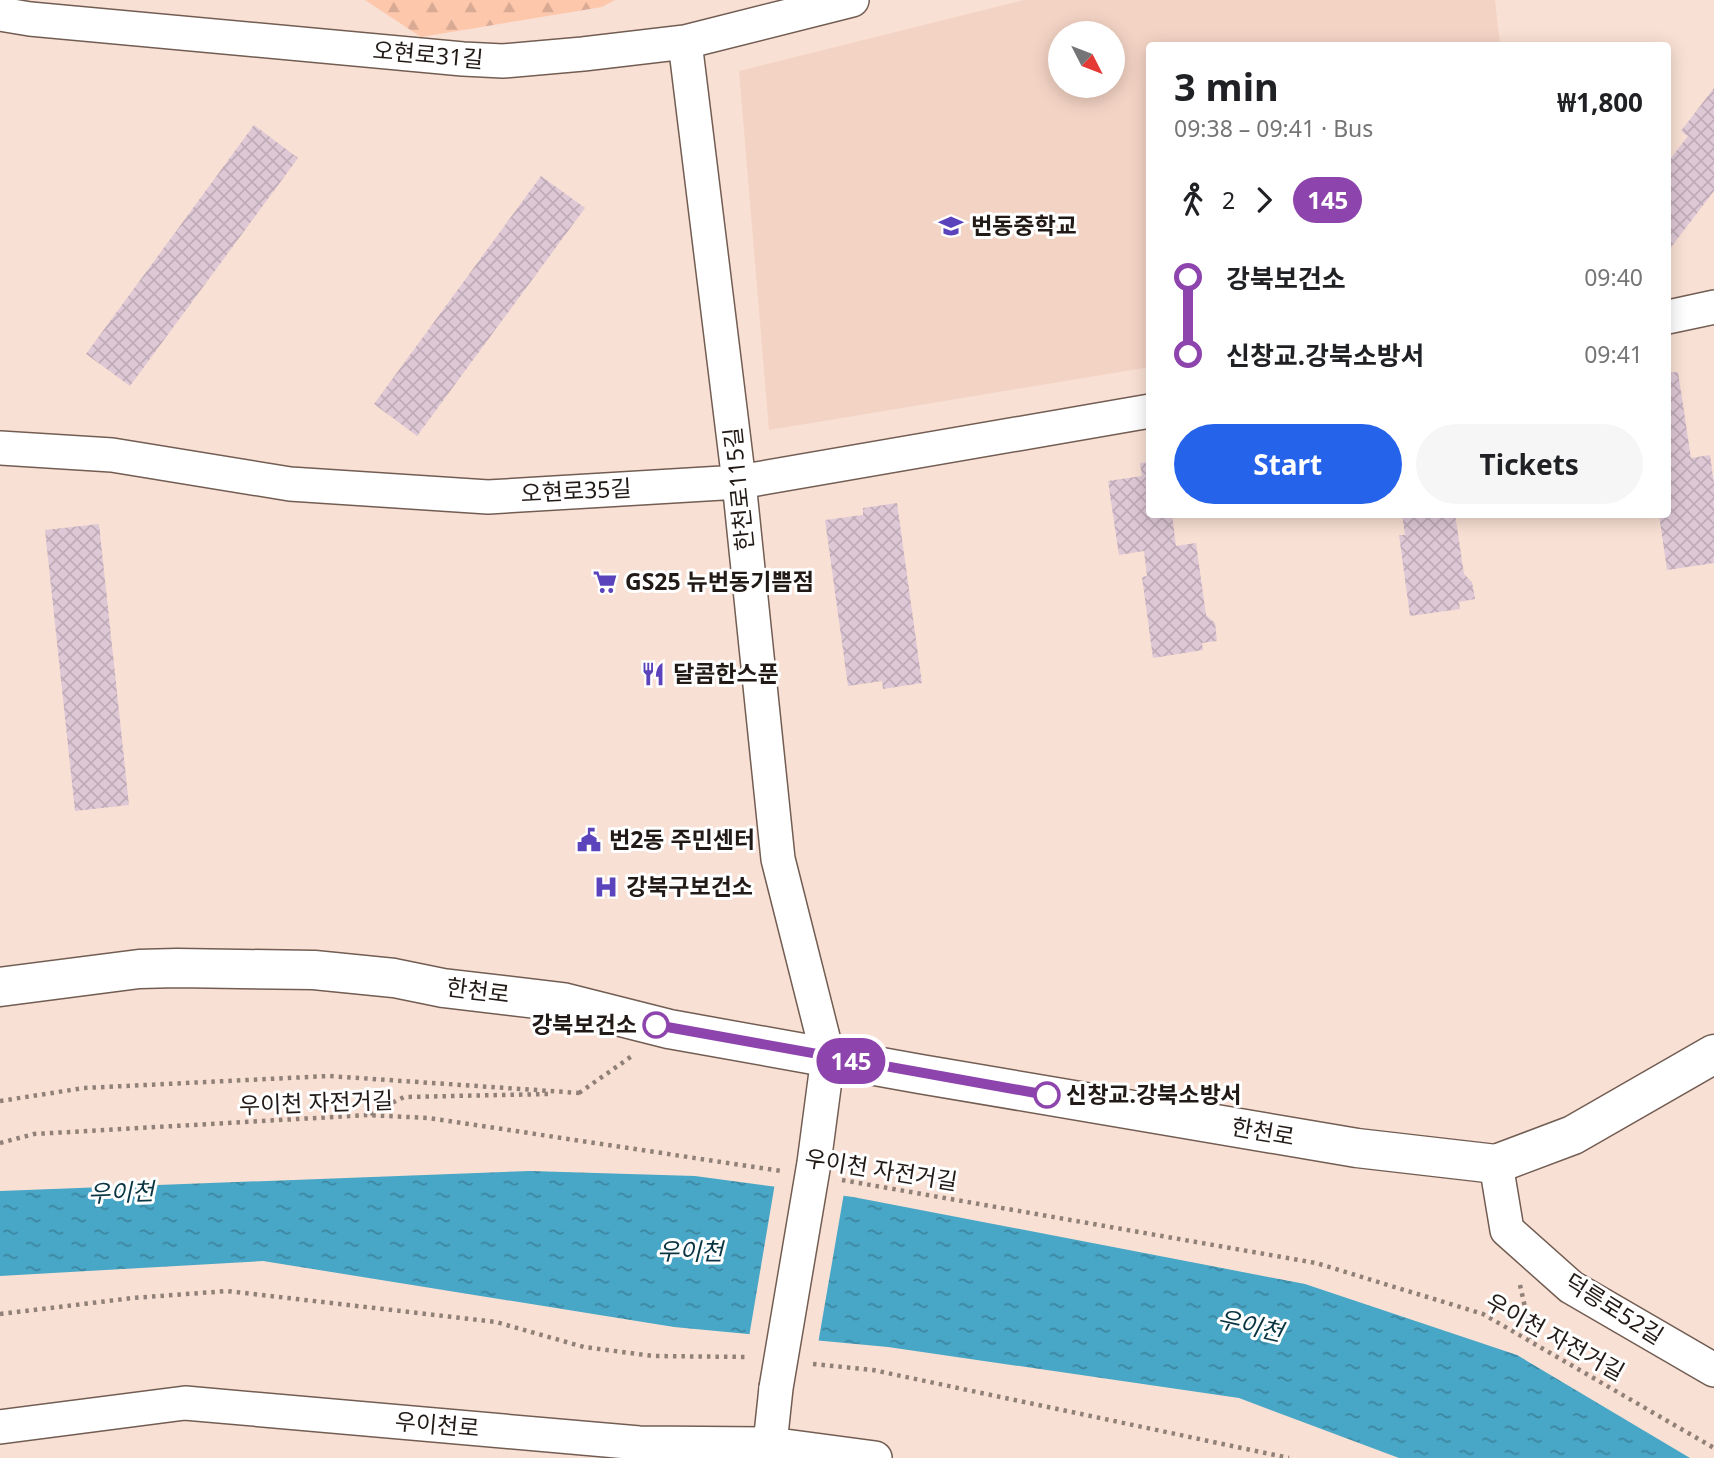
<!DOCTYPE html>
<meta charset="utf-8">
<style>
:root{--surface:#fff;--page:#f6f6f6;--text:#202124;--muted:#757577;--accent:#2563eb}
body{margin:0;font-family:"Noto Sans","Noto Sans KR",sans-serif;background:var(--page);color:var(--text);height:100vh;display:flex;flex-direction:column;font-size:26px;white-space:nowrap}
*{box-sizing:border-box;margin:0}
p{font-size:23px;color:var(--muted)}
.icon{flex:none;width:38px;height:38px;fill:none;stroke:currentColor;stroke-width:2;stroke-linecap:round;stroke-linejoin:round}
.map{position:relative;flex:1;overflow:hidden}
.drawer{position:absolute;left:1146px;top:42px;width:525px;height:476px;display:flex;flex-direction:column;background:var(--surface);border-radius:7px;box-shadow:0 4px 18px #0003}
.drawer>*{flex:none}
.badge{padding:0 14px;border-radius:23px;font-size:24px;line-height:46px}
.needle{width:46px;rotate:132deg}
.controls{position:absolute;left:1048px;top:21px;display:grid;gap:14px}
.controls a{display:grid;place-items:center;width:77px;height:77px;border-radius:50%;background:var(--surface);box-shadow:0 4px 18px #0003;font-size:35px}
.map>.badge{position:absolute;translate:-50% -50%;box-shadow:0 0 0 4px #fff}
.legs{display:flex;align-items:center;gap:10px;height:77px;padding:0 28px;font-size:23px}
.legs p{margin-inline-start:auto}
.head{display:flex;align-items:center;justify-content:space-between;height:119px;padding:0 28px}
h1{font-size:38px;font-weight:700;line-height:52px}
.cta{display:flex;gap:14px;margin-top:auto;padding:14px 28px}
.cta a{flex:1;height:80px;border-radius:42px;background:var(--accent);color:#fff;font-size:28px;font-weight:700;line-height:80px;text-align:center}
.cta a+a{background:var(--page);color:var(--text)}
ul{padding:0 28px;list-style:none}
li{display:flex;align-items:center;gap:24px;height:77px;font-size:26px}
li i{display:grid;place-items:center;width:10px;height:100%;margin:0 9px;background:currentColor}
li i::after{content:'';width:18px;height:18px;margin:-9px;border:5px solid;border-radius:50%;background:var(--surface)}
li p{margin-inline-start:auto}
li:first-child i{background:linear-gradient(#0000 50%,currentColor 0)}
li:last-child i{background:linear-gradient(currentColor 50%,#0000 0)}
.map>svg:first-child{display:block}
</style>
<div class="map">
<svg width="1714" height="1458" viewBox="0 0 1714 1458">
<defs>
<pattern id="forest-firs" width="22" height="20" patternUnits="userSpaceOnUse" patternTransform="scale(1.75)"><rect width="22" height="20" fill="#fdc7ac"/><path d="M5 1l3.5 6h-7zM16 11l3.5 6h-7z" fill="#d9aa93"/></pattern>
<pattern id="water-ripples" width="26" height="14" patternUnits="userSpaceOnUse" patternTransform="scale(1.75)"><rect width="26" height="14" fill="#48a6c6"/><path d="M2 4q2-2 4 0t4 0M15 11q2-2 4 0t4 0" fill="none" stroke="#3c86a0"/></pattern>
<pattern id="building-cross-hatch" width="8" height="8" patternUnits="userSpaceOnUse" patternTransform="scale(1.75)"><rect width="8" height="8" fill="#dfc8d6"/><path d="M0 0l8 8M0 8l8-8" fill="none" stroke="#bfabb7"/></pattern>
</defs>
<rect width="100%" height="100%" fill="#f9e0d4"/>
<!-- built -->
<path fill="#f3d3c4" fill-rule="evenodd" d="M 1024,0 L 1495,0 L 1500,45 L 1150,46 L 1150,367 L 769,430 L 739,71 ZM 1060,33 L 1113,33 L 1113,86 L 1060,86 Z"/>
<!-- forest -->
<path fill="url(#forest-firs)" d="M 365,0 L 615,0 L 602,7 L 421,37 Z"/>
<!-- water -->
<path fill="url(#water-ripples)" d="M 530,1171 L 695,1176 L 853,1197 L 1305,1284 L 1517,1355 L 1690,1458 L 1399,1458 L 1239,1398 L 888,1347 L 674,1327 L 263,1261 L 0,1276 L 0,1191 Z"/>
<!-- pier -->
<path fill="#f9e0d4" d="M 775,1183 L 844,1193 L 818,1344 L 749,1337 Z"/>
<!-- building -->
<path fill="url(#building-cross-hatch)" d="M 1714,88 L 1714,191 L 1668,251 L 1668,162 L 1688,136 L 1681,131 Z
M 254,125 L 298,158 L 130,386 L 86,354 Z
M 541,176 L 585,208 L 417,436 L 374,404 Z
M 1678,372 L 1691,458 L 1710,455 L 1714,484 L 1714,563 L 1667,570 L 1659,514 L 1668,514 L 1668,373 Z
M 1150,462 L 1150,514 L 1172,514 L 1176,546 L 1196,543 L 1206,615 L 1215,623 L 1217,641 L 1202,643 L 1203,650 L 1153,658 L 1142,577 L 1147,576 L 1144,551 L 1119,555 L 1108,481 L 1142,476 L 1140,463 Z
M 897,503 L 922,683 L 883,689 L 882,681 L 848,686 L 825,520 L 863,515 L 863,508 Z
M 1402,514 L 1455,514 L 1464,574 L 1472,582 L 1475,599 L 1459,602 L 1460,609 L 1410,616 L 1399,535 L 1405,535 Z
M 99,524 L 129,805 L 75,811 L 45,530 Z"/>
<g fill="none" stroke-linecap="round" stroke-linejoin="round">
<!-- minor casing -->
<g stroke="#725d53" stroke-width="36">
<path id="minor" d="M 0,14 L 30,19 L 463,59 L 503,61 L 583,54 L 685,42 L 852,0
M 685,42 L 739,482 L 778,859 L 828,1057 L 814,1163
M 1668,317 L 1714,307
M 0,448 L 112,455 L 290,484 L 488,497 L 739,482 L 1150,411
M 1496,1164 L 1507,1230 L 1571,1287 L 1714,1370
M 0,1427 L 185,1403 L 639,1443 L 770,1444 L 875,1458
M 766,1458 L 770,1444 L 776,1388"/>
</g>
<!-- major casing -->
<g stroke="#725d53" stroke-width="41">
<path id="major" d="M 0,987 L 139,969 L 177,968 L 314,970 L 394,978 L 443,988 L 562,1002 L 669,1029 L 920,1074 L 1357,1148 L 1496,1164 L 1573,1135 L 1714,1054"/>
</g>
<!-- path -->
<path stroke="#908078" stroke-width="4.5" stroke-dasharray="3.5 5" stroke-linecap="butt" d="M 579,1093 L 632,1056
M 0,1101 L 84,1088 L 329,1076 L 580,1093
M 370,1114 L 404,1097 L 550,1094
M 0,1143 L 34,1134 L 368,1115 L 429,1118 L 781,1171
M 842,1180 L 1316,1263 L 1483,1314 L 1714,1448
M 1520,1285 L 1533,1342
M 0,1314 L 133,1298 L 227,1291 L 496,1322 L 584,1347 L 653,1356 L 749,1357
M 813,1364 L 873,1370 L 1289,1458"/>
<!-- minor -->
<use href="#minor" stroke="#fff" stroke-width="33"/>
<!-- major -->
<use href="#major" stroke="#fff" stroke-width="38"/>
<!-- minor-bridge casing -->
<g stroke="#725d53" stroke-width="36" stroke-linecap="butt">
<path id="minor-bridge" d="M 776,1388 L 814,1163"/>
</g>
<!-- minor-bridge -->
<use href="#minor-bridge" stroke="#fff" stroke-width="33"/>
</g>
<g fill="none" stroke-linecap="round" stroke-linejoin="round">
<!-- line-1 casing -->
<g stroke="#fff" stroke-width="16">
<path id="line-1" d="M 656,1025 L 1047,1095"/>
</g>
<!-- line-1 -->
<use href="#line-1" stroke="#8e44ad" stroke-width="10"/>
</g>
<!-- icons -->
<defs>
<g id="school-bare" transform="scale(1.89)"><path d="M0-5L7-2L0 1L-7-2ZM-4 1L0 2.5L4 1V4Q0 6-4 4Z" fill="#5b43bb" stroke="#fff" stroke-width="2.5" paint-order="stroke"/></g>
<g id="supermarket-bare" transform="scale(1.89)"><path d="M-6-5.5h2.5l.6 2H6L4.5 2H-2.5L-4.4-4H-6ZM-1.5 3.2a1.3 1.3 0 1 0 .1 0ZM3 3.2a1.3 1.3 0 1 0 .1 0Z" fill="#5b43bb" stroke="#fff" stroke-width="2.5" paint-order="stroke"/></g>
<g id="restaurant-bare" transform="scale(1.89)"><path d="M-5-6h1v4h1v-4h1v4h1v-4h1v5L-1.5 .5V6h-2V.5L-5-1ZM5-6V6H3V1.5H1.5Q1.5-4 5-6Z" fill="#5b43bb" stroke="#fff" stroke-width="2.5" paint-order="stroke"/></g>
<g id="civic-bare" transform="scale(1.89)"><path d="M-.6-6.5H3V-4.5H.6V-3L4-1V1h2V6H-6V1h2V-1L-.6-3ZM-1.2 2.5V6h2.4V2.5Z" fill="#5b43bb" stroke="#fff" stroke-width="2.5" paint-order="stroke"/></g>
<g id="hospital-bare" transform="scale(1.89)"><path d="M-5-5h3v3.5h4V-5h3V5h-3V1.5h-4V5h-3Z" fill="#5b43bb" stroke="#fff" stroke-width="2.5" paint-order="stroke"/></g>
</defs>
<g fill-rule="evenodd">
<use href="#school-bare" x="951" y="226"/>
<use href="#supermarket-bare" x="605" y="582"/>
<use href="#restaurant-bare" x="653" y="674"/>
<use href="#civic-bare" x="589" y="840"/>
<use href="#hospital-bare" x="606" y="887"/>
</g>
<!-- markers -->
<g fill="#fff" stroke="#8e44ad" stroke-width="3.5">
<circle cx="656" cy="1025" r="12"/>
<circle cx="1047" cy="1095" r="12"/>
</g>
<g text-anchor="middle" stroke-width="6" stroke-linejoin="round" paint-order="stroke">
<!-- street labels -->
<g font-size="23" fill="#221a16" stroke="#fff">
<text transform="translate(428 55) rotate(5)" y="8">오현로31길</text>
<text transform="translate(739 489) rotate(-96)" y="8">한천로115길</text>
<text transform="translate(576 491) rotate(-3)" y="8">오현로35길</text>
<text transform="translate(478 991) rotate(7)" y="8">한천로</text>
<text transform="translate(316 1103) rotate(-2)" y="8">우이천 자전거길</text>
<text transform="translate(1263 1132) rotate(10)" y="8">한천로</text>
<text transform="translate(881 1170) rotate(9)" y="8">우이천 자전거길</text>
<text transform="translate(1614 1309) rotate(32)" y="8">덕릉로52길</text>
<text transform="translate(1555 1337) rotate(29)" y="8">우이천 자전거길</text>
<text transform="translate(437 1425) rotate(5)" y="8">우이천로</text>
</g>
<!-- poi labels -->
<g font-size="23" font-weight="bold" fill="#221a16" stroke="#fff" text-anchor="start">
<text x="971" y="234">번동중학교</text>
<text x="625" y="590">GS25 뉴번동기쁨점</text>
<text x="673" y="682">달콤한스푼</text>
<text x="609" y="848">번2동 주민센터</text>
<text x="626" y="895">강북구보건소</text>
</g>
<!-- stop labels -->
<g font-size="23" font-weight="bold" fill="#221a16" stroke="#fff" text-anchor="end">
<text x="637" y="1033">강북보건소</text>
<text x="1066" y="1103" text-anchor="start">신창교.강북소방서</text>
</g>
<!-- water labels -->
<g font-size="24" font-style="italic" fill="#093543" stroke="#fff">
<text transform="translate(121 1193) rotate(-2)" y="8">우이천</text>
<text x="690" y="1260">우이천</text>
<text transform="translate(1250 1326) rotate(13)" y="8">우이천</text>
</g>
</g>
</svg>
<div class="controls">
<a><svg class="needle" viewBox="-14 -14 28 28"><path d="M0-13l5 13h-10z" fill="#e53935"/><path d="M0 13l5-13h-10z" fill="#757577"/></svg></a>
</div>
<b class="badge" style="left:851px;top:1061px;background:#8e44ad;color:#fff">145</b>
<section class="drawer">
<div class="head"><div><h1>3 min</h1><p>09:38 – 09:41 · Bus</p></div><b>₩1,800</b></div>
<div class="legs"><svg class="icon" aria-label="walk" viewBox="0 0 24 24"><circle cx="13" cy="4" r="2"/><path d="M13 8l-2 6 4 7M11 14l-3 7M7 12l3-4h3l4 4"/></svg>2<svg class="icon" aria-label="forward" viewBox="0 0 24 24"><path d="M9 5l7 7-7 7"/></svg><b class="badge" style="background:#8e44ad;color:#fff">145</b></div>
<ul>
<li><i style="color:#8e44ad"></i><b>강북보건소</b><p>09:40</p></li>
<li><i style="color:#8e44ad"></i><b>신창교.강북소방서</b><p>09:41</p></li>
</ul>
<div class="cta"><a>Start</a><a>Tickets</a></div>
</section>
</div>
